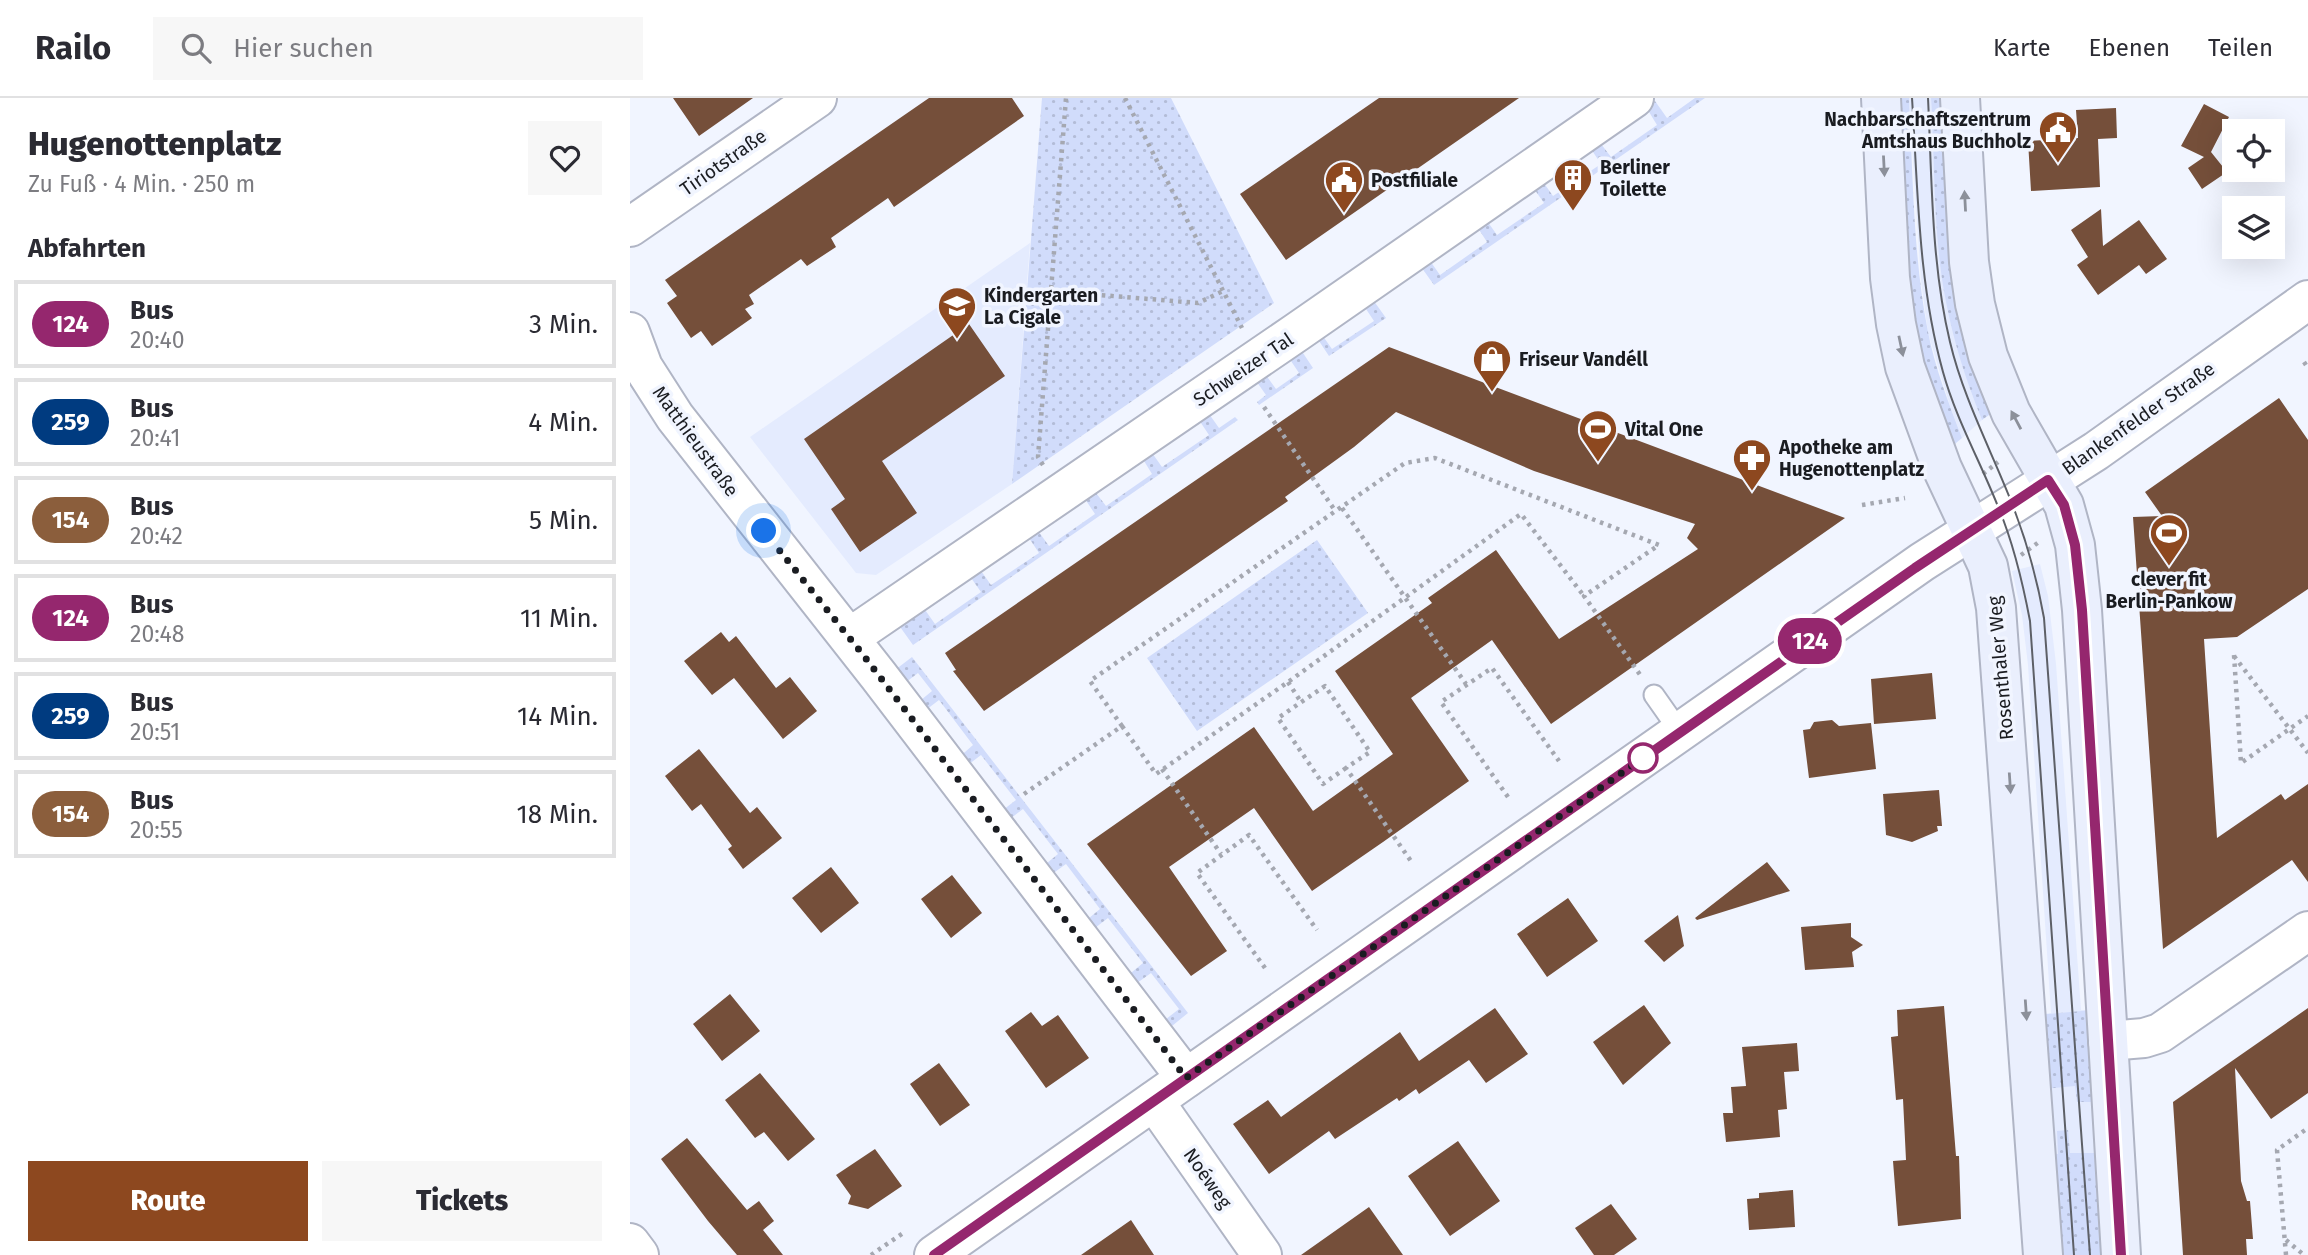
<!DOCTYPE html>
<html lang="de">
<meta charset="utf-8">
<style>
:root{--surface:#fff;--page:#f7f7f7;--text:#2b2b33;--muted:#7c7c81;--line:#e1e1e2;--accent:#8d481f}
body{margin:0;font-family:"Fira Sans",sans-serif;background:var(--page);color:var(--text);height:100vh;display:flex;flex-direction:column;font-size:26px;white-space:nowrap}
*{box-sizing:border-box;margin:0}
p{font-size:23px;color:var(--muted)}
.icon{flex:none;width:38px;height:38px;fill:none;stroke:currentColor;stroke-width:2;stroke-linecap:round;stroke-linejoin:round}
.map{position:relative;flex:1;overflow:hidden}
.drawer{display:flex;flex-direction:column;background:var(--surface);width:630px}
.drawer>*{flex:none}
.badge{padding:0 14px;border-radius:23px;font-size:24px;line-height:46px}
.tools{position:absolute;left:1592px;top:21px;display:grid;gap:14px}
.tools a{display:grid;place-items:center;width:63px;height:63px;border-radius:0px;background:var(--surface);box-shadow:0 7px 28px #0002;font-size:35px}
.you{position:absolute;width:35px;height:35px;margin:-18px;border:5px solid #fff;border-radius:50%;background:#1a73e8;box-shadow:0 0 0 10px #1a73e833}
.map>.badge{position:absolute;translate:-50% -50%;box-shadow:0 0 0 4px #fff}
h2{padding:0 28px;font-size:26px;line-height:63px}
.round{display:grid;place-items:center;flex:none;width:74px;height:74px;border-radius:0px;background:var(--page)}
.overview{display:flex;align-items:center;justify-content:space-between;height:119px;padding:0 28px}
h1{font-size:33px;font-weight:800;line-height:52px}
.primary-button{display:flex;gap:14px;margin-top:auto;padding:14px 28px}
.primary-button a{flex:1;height:80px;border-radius:0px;background:var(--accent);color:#fff;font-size:28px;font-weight:800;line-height:80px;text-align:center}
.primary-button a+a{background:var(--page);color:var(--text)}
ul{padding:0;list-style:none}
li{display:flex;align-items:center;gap:21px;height:88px;margin:0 14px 10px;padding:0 14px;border:4px solid var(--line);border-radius:0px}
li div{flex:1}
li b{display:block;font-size:26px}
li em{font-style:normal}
li .badge{min-width:77px;font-weight:700;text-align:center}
header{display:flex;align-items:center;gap:42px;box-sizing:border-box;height:98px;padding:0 35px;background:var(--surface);border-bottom:2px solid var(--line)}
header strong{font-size:33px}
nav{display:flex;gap:38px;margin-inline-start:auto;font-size:24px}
.search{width:490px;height:63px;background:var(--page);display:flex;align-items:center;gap:18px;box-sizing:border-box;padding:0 24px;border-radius:0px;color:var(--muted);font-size:26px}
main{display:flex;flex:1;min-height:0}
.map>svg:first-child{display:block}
</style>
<header>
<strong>Railo</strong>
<div class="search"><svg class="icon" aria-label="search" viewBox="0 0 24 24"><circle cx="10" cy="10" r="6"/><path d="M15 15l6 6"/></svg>Hier suchen</div>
<nav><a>Karte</a><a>Ebenen</a><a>Teilen</a></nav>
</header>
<main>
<section class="drawer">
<div class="overview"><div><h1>Hugenottenplatz</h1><p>Zu Fuß · 4 Min. · 250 m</p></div><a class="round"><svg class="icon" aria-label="heart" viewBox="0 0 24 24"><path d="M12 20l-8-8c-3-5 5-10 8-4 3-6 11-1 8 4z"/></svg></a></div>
<h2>Abfahrten</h2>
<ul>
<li><span class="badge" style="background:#95276e;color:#fff">124</span><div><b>Bus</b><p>20:40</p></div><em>3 Min.</em></li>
<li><span class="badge" style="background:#003b80;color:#fff">259</span><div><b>Bus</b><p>20:41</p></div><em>4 Min.</em></li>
<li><span class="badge" style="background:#8b5e3c;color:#fff">154</span><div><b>Bus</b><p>20:42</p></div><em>5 Min.</em></li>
<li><span class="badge" style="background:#95276e;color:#fff">124</span><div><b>Bus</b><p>20:48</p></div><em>11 Min.</em></li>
<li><span class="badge" style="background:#003b80;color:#fff">259</span><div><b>Bus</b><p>20:51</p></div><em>14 Min.</em></li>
<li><span class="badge" style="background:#8b5e3c;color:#fff">154</span><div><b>Bus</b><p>20:55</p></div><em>18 Min.</em></li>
</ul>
<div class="primary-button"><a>Route</a><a>Tickets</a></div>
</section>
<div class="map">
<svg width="1678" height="1157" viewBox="0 0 1678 1157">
<defs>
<pattern id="grass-dots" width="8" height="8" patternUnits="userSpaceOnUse" patternTransform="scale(1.75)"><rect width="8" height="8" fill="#d1dcfb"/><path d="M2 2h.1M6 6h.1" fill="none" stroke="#b3bcd7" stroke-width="1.8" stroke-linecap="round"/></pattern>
</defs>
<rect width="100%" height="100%" fill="#f1f5ff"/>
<!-- built -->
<path fill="#e4ebfe" d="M 1279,0 L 1301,0 L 1311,170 L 1316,202 L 1340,291 L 1352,322 L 1332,340 L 1320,308 L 1298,235 L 1291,183 Z
M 400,145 L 382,386 L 246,477 L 226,475 L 120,339 Z
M 1410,466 L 1418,498 L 1426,566 L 1451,912 L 1463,912 L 1475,1077 L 1424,1157 L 1407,917 L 1421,915 L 1398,567 L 1392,517 L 1382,473 Z"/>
<!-- grass -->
<path fill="url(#grass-dots)" d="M 412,0 L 541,0 L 644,205 L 382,386 Z
M 1065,0 L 1075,0 L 804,187 L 789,166 L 798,160 L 810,177 L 857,144 L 846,127 L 855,120 L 867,137 L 914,105 L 902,88 L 911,81 L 923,98 L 971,66 L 959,48 L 968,42 L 981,59 L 1027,27 L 1016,9 L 1025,3 L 1037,20 Z
M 1262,0 L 1279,0 C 1283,77 1283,158 1298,234 C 1305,270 1319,306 1332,340 L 1320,350 L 1286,261 Z
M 1301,0 L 1316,0 L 1366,312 L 1352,322 C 1336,283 1324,245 1316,204 C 1303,140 1305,65 1301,0 Z
M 741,199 L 756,220 L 699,258 L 685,237 L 690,234 L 702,251 L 744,223 L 732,205 Z
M 669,249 L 683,270 L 629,307 L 627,304 L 636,297 L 624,280 L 633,273 L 646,291 L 669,275 L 657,257 Z
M 577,313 L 589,330 L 605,319 L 608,322 L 283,547 L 268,526 L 293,509 L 305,526 L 351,494 L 339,477 L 349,470 L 361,487 L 409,455 L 397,437 L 406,430 L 419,448 L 465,416 L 453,398 L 463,391 L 476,408 L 522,376 L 511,358 L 520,352 L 532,369 L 579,337 L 567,319 Z
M 687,442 L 738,515 L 567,633 L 517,560 Z
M 282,559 L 558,915 L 537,932 L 531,925 L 549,911 L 521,875 L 503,888 L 496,879 L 513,865 L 478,820 L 461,833 L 453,825 L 470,811 L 436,766 L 418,779 L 411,770 L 428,756 L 393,711 L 376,724 L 369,715 L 386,702 L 351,657 L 334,670 L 327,661 L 343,647 L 309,602 L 292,615 L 285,607 L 302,593 L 288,575 L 271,588 L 261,575 Z
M 1463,912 L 1469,1004 L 1447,1004 L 1445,988 L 1413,991 L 1407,917 Z
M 1438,1032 L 1440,1055 L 1468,1055 L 1480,1157 L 1424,1157 L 1417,1056 L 1428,1056 L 1427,1033 Z"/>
<!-- building -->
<path fill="#754f3a" d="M 43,0 L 123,0 L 69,38 Z
M 299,0 L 382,0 L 394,18 L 264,109 L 258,100 L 201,140 L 206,149 L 177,168 L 171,161 L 119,197 L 124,206 L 115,211 L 122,220 L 82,248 L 71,233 L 61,240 L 37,205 L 47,198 L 35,182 Z
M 749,0 L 889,0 L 656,162 L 610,96 Z
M 1574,6 L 1599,19 L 1581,54 L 1597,74 L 1572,91 L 1558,70 L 1574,59 L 1551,48 Z
M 1486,10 L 1487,40 L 1468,41 L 1470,89 L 1401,93 L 1398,43 L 1448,40 L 1446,12 Z
M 1471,111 L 1473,148 L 1509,122 L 1537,161 L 1516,176 L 1509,167 L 1468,197 L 1447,167 L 1458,159 L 1441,132 Z
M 339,226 L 375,278 L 252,363 L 287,415 L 230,454 L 201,411 L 215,401 L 174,341 Z
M 759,249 L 1215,420 L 921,626 L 862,542 L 781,600 L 839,683 L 753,744 L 682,793 L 624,710 L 539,769 L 597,853 L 561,878 L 457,746 L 624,629 L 683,713 L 763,656 L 705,573 L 802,505 L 798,500 L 866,452 L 929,541 L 1068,451 L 1057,440 L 1065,426 L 904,373 L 766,314 L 724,349 L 655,399 L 658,403 L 354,613 L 323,573 L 326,572 L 315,555 Z
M 1649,300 L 1678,342 L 1678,491 L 1607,539 L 1574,541 L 1587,740 L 1651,696 L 1655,702 L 1678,686 L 1678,784 L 1662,762 L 1533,851 L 1503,419 L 1532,418 L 1515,394 Z
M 91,534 L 99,544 L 106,538 L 146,590 L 160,579 L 187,613 L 153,641 L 104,580 L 82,597 L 54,563 Z
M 1302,575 L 1306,621 L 1244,626 L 1241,581 Z
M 1202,622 L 1209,628 L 1241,625 L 1246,671 L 1179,680 L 1173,632 L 1180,631 L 1184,624 Z
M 69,651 L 120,715 L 127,709 L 152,740 L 113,771 L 98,751 L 102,748 L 71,706 L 62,713 L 35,678 Z
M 1309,692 L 1312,728 L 1307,728 L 1308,733 L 1282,744 L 1256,737 L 1253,696 Z
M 1137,764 L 1160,793 L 1067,822 L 1065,820 Z
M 201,769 L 229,805 L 191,835 L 162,800 Z
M 322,777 L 352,815 L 321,840 L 291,801 Z
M 938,800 L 968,843 L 917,879 L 887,836 Z
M 1048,817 L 1054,848 L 1034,864 L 1014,843 Z
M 1221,825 L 1221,839 L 1233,847 L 1222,854 L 1224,869 L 1175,872 L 1171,829 Z
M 100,896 L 130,933 L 92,963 L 63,926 Z
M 1014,907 L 1041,945 L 993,987 L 963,944 Z
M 1314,908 L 1326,1058 L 1329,1058 L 1331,1121 L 1268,1128 L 1263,1063 L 1276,1062 L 1273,1001 L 1266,1002 L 1261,939 L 1268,938 L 1267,912 Z
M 865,910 L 898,956 L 856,985 L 839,962 L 789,996 L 786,991 L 769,1003 L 767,1000 L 705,1041 L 699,1033 L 639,1076 L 603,1026 L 638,1002 L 651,1019 L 770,934 L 789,963 Z
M 1678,910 L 1678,995 L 1641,1021 L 1605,970 L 1611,1083 L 1617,1103 L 1620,1103 L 1623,1141 L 1616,1141 L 1617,1157 L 1553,1157 L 1543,1004 Z
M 401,914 L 412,928 L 428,917 L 459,960 L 416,990 L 375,933 Z
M 1167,945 L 1169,973 L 1154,974 L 1157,1011 L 1148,1012 L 1150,1039 L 1096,1044 L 1093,1015 L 1103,1015 L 1101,989 L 1116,988 L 1112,949 Z
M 309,965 L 340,1007 L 310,1028 L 280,986 Z
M 130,975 L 185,1041 L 158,1063 L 134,1034 L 125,1040 L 95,1002 Z
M 57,1040 L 117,1112 L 129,1103 L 144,1123 L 133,1132 L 153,1157 L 107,1157 L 78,1123 L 31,1061 Z
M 828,1043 L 870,1103 L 820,1138 L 778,1078 Z
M 245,1051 L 272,1088 L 238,1111 L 218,1106 L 221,1098 L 206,1077 Z
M 1163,1092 L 1165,1129 L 1119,1132 L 1117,1101 L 1129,1100 L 1129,1095 Z
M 981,1106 L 1007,1141 L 984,1157 L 964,1157 L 945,1130 Z
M 739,1109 L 773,1157 L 671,1157 Z
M 501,1122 L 524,1157 L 451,1157 Z"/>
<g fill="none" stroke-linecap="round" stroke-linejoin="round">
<!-- service casing -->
<g stroke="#b0b5c5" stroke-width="23">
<path id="service" d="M 1024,597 L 1050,634"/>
</g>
<!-- minor casing -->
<g stroke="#b0b5c5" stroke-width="42">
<path id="minor" d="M 0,129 L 187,0
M 0,234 L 13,269 L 45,319 L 248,577 L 556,980
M 219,540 L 667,234 L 1004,0
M 1478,943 L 1514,940 L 1530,935 L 1678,833
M 524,1003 L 632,1157
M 0,1145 L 9,1157"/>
</g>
<!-- tertiary casing -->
<g stroke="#b0b5c5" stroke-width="42">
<path id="tertiary" d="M 304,1157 L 1292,464 L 1466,353 L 1678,202"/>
</g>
<!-- secondary casing -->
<g stroke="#b0b5c5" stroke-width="42">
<path id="secondary" d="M 1251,0 L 1260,180 L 1266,226 L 1275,269 L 1312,370 L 1358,468 L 1366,510 L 1413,1157
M 1330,0 L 1339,164 L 1345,206 L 1358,258 L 1381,315 L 1434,407 L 1445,447 L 1452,512 L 1491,1157"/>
</g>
<!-- path -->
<path stroke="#a5a8b1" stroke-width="4.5" stroke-dasharray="3.5 5" stroke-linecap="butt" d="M 495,0 L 612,230
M 421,193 L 568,205 L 593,193
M 1674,264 L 1678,270
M 634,309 L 706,414
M 413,367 L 408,359 L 436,0
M 1353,376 L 1368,364
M 1232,407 L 1275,400
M 712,410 L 836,586
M 1391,457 L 1409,444
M 1604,557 L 1611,665 L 1678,618
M 1604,558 L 1678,655
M 658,584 L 671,604
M 492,628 L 526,676 L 658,584 L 891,416 L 954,498
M 716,670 L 693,686 L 648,620 L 695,588 L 740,654 L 716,670 L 783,766
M 532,671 L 591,756
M 394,696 L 492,628 L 460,583 L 775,365 L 805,360 L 1029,447 L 954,498 L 1011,578
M 878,699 L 811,604 L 862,570 L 929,663
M 635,870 L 567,775 L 619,737 L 687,832
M 1656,1142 L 1674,1157
M 241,1157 L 276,1133
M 1656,1157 L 1647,1052 L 1678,1030"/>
<!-- service -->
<use href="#service" stroke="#fff" stroke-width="19"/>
<!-- minor -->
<use href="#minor" stroke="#fff" stroke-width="38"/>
<!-- tertiary -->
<use href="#tertiary" stroke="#fff" stroke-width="38"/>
<!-- secondary -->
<use href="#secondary" stroke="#eaeffd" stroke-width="38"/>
<!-- tram -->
<path stroke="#5d6067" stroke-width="2" d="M 1282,0 C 1288,92 1288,185 1313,274 C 1326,321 1351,365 1369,411 C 1384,447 1393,486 1400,523 L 1444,1157
M 1298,0 C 1302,81 1301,165 1320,244 C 1333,299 1360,350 1381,403 C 1396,441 1407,480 1414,520 L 1460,1157"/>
</g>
<!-- one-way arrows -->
<defs><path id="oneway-solid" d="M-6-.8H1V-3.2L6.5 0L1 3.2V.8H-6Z" transform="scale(1.75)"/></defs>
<g fill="#8c909a">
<use href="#oneway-solid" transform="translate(1254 68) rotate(87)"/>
<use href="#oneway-solid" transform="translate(1335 103) rotate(-93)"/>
<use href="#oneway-solid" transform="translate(1271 248) rotate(78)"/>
<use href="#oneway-solid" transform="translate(1386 322) rotate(-118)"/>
<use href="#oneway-solid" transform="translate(1380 685) rotate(86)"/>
<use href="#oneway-solid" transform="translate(1396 912) rotate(86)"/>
</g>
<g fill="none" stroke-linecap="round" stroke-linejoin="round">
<!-- line casing -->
<g stroke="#fff" stroke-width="16">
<path id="line" d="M 304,1157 L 1285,470 L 1418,382 L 1434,407 L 1445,447 L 1452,512 L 1491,1157"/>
</g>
<!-- line -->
<use href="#line" stroke="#95276e" stroke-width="10"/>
<!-- walk -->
<path stroke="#1a1c21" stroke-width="7" stroke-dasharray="0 12.6" d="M 134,433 L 234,558 L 556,980 L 1013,660"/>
</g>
<!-- icons -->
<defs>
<g id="civic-pin" transform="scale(2.0125)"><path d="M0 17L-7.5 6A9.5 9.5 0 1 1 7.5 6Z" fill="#8d481f" stroke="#f1f5ff"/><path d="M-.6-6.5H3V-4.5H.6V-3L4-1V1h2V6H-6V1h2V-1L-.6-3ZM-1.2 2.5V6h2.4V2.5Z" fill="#fff"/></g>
<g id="building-pin" transform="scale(2.0125)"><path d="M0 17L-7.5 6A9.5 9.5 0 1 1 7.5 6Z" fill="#8d481f" stroke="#f1f5ff"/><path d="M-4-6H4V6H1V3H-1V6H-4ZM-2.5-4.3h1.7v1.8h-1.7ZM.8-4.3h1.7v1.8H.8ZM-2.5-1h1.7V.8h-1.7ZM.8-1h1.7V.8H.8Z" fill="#fff"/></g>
<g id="school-pin" transform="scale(2.0125)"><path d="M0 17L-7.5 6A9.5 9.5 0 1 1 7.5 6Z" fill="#8d481f" stroke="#f1f5ff"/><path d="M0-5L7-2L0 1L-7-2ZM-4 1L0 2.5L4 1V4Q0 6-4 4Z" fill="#fff"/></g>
<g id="shop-pin" transform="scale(2.0125)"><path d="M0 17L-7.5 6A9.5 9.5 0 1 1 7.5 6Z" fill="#8d481f" stroke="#f1f5ff"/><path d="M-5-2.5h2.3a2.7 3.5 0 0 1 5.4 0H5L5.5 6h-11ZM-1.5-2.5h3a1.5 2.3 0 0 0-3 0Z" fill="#fff"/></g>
<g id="stadium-pin" transform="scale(2.0125)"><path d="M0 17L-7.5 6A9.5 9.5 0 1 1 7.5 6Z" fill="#8d481f" stroke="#f1f5ff"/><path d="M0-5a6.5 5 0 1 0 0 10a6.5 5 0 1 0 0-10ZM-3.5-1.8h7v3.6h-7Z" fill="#fff"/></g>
<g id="pharmacy-pin" transform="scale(2.0125)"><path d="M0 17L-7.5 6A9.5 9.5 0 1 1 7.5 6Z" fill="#8d481f" stroke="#f1f5ff"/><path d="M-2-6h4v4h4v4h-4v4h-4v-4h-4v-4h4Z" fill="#fff"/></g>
</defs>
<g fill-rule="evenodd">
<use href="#civic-pin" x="1428" y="32"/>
<use href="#building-pin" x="943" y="80"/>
<use href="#civic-pin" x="714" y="82"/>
<use href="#school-pin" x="327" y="208"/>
<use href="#shop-pin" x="862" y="261"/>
<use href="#stadium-pin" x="968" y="331"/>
<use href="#pharmacy-pin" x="1122" y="360"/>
<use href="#stadium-pin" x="1539" y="435"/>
</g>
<!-- markers -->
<circle fill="#fff" stroke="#95276e" stroke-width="3.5" cx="1013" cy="660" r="14"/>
<g text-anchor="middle" stroke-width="7" stroke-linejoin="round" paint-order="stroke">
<!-- poi labels -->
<g font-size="19" font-weight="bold" fill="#1a1c21" stroke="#f1f5ff" text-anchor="start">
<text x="1401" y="28" text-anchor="end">Nachbarschaftszentrum<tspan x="1401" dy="22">Amtshaus Buchholz</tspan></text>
<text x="970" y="76">Berliner<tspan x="970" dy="22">Toilette</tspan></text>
<text x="741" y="89">Postfiliale</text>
<text x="354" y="204">Kindergarten<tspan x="354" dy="22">La Cigale</tspan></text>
<text x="889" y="268">Friseur Vandéll</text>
<text x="995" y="338">Vital One</text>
<text x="1149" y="356">Apotheke am<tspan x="1149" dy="22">Hugenottenplatz</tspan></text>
<text x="1539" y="488" text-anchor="middle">clever fit<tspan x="1539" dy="22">Berlin-Pankow</tspan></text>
</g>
<!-- street labels -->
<g font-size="19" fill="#1a1c21" stroke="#f1f5ff">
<text transform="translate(93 64) rotate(-35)" y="7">Tiriotstraße</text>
<text transform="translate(613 271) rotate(-34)" y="7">Schweizer Tal</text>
<text transform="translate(1508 320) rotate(-35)" y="7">Blankenfelder Straße</text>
<text transform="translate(66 343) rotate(54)" y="7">Matthieustraße</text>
<text transform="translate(1370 570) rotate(-95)" y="7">Rosenthaler Weg</text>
<text transform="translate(578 1080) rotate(55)" y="7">Noéweg</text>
</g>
</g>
</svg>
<div class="tools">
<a><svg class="icon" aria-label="locate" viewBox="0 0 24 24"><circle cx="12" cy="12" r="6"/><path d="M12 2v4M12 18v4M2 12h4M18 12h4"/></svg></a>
<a><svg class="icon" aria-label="layers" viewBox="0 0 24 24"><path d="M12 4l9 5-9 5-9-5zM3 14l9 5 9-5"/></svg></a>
</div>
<div class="you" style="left:134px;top:433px"></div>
<b class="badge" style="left:1180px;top:543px;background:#95276e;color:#fff">124</b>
</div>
</main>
